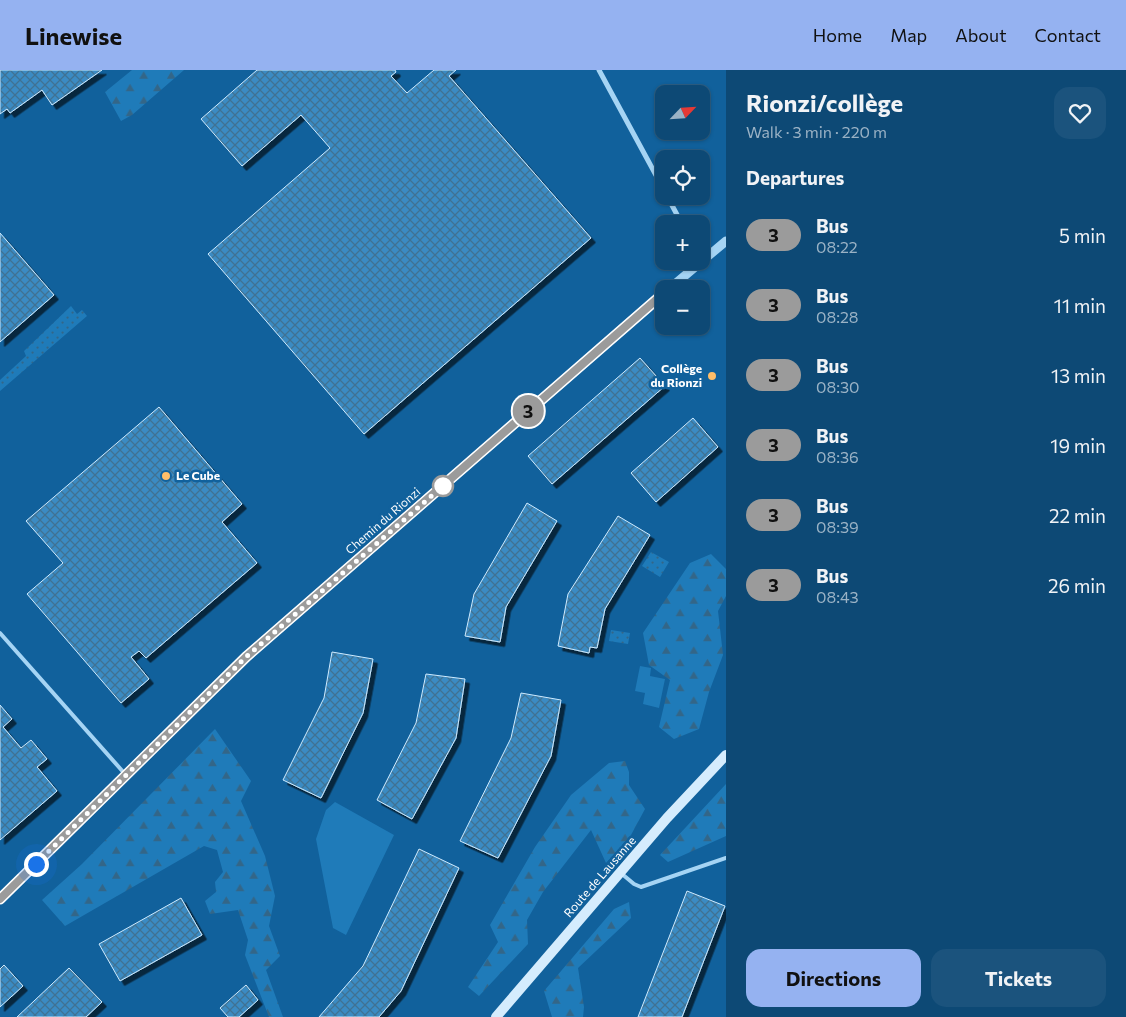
<!DOCTYPE html>
<meta charset="utf-8">
<style>
:root{--surface:#0d4975;--page:#1b537d;--text:#f1f3f6;--muted:#9ab2c5;--line:#2d6187;--accent:#95b2f1}
body{margin:0;font-family:Commissioner,sans-serif;background:var(--page);color:var(--text);height:100vh;display:flex;flex-direction:column;font-size:19px;white-space:nowrap}
*{box-sizing:border-box;margin:0}
p{font-size:16px;color:var(--muted)}
.icon{flex:none;width:28px;height:28px;fill:none;stroke:currentColor;stroke-width:2;stroke-linecap:round;stroke-linejoin:round}
.map{position:relative;flex:1;overflow:hidden}
.details{display:flex;flex-direction:column;background:var(--surface);width:400px}
.details>*{flex:none}
.badge{padding:0 10px;border-radius:16px;font-size:18px;line-height:32px}
.needle{width:32px;rotate:65deg}
.buttons{position:absolute;left:655px;top:15px;display:grid;gap:10px}
.buttons a{display:grid;place-items:center;width:55px;height:55px;border-radius:10px;background:var(--surface);box-shadow:0 1px 4px #0004,0 0 0 1px var(--line);font-size:25px}
.you{position:absolute;width:25px;height:25px;margin:-12px;border:4px solid #fff;border-radius:50%;background:#1a73e8;box-shadow:0 0 0 8px #1a73e833}
.map>.badge{position:absolute;translate:-50% -50%;box-shadow:0 0 0 2px #fff}
h2{padding:0 20px;font-size:19px;line-height:45px}
.round{display:grid;place-items:center;flex:none;width:52px;height:52px;border-radius:15px;background:var(--page)}
.overview{display:flex;align-items:center;justify-content:space-between;height:85px;padding:0 20px}
h1{font-size:24px;font-weight:700;line-height:38px}
.action{display:flex;gap:10px;margin-top:auto;padding:10px 20px}
.action a{flex:1;height:58px;border-radius:15px;background:var(--accent);color:#111;font-size:20px;font-weight:700;line-height:58px;text-align:center}
.action a+a{background:var(--page);color:var(--text)}
ul{padding:0;list-style:none}
li{display:flex;align-items:center;gap:15px;height:70px;padding:0 20px}
li div{flex:1}
li b{display:block;font-size:19px}
li em{font-style:normal}
li .badge{min-width:55px;font-weight:700;text-align:center}
header{display:flex;align-items:center;gap:30px;box-sizing:border-box;height:70px;padding:0 25px;background:var(--accent);color:#111}
header strong{font-size:24px}
nav{display:flex;gap:28px;margin-inline-start:auto;font-size:18px}
main{display:flex;flex:1;min-height:0}
.map>svg:first-child{display:block}
</style>
<header>
<strong>Linewise</strong>
<nav><a>Home</a><a>Map</a><a>About</a><a>Contact</a></nav>
</header>
<main>
<div class="map">
<svg width="726" height="947" viewBox="0 0 726 947">
<defs>
<pattern id="grass-dots" width="8" height="8" patternUnits="userSpaceOnUse" patternTransform="scale(1.25)"><rect width="8" height="8" fill="#1f7bb9"/><path d="M2 2h.1M6 6h.1" fill="none" stroke="#368" stroke-width="1.8" stroke-linecap="round"/></pattern>
<pattern id="forest-firs" width="22" height="20" patternUnits="userSpaceOnUse" patternTransform="scale(1.25)"><rect width="22" height="20" fill="#1f7bb9"/><path d="M5 1l3.5 6h-7zM16 11l3.5 6h-7z" fill="#368"/></pattern>
<pattern id="building-cross-hatch" width="8" height="8" patternUnits="userSpaceOnUse" patternTransform="scale(1.25)"><rect width="8" height="8" fill="#3a8bc3"/><path d="M0 0l8 8M0 8l8-8" fill="none" stroke="#417293"/></pattern>
<filter id="shadow"><feDropShadow dx="4.5" dy="4.5" stdDeviation="0" flood-color="#0009"/></filter>
</defs>
<rect width="100%" height="100%" fill="#11619c"/>
<!-- grass -->
<path fill="url(#grass-dots)" d="M 71,236 L 77,244 L 82,240 L 87,246 L 0,321 L 0,310 L 26,286 L 24,281 Z
M 651,482 L 669,492 L 660,507 L 642,496 Z
M 611,560 L 630,563 L 628,574 L 609,571 Z"/>
<!-- forest -->
<path fill="url(#forest-firs)" d="M 132,0 L 184,0 L 132,45 L 121,51 L 105,22 Z
M 711,484 L 726,499 L 726,526 L 718,541 L 723,585 L 709,622 L 699,659 L 674,669 L 659,657 L 670,610 L 649,595 L 643,563 L 690,493 Z
M 215,659 L 251,711 L 241,731 L 265,786 L 275,826 L 269,856 L 280,886 L 266,900 L 283,947 L 269,947 L 245,885 L 248,870 L 238,840 L 210,844 L 205,831 L 216,822 L 215,812 L 223,802 L 217,780 L 204,776 L 65,856 L 42,830 L 82,794 Z
M 625,691 L 629,702 L 629,715 L 645,739 L 631,765 L 606,793 L 591,760 L 543,822 L 527,850 L 528,874 L 479,926 L 468,917 L 498,872 L 490,855 L 535,777 L 571,725 L 609,693 Z
M 726,714 L 726,766 L 668,792 L 660,785 Z
M 629,832 L 631,848 L 578,898 L 584,937 L 583,947 L 552,947 L 544,921 L 614,839 Z"/>
<!-- park -->
<path fill="#1f7bb9" d="M 640,596 L 651,598 L 650,606 L 665,609 L 659,638 L 643,634 L 645,623 L 635,621 Z
M 335,732 L 394,765 L 346,865 L 333,858 L 316,769 L 326,740 Z"/>
<!-- building -->
<path fill="url(#building-cross-hatch)" stroke="#ceeafe" filter="url(#shadow)" d="M 0,0 L 102,0 L 52,35 L 42,20 L 10,43 L 7,39 L 0,44 Z
M 257,0 L 395,0 L 396,2 L 391,6 L 407,23 L 434,0 L 456,0 L 449,6 L 591,168 L 364,364 L 208,184 L 330,78 L 301,45 L 242,96 L 201,49 Z
M 0,163 L 54,225 L 0,272 Z
M 640,288 L 665,316 L 552,414 L 528,386 Z
M 159,337 L 242,434 L 222,452 L 257,493 L 146,588 L 139,581 L 131,587 L 149,609 L 121,633 L 27,524 L 63,493 L 26,451 Z
M 693,348 L 718,377 L 656,432 L 631,403 Z
M 527,433 L 557,451 L 506,537 L 500,572 L 465,566 L 474,524 Z
M 618,446 L 650,465 L 605,539 L 597,578 L 590,577 L 589,583 L 558,576 L 568,524 Z
M 332,582 L 373,589 L 363,643 L 321,728 L 283,710 L 324,628 Z
M 426,604 L 465,609 L 456,668 L 412,749 L 377,730 L 416,653 Z
M 521,623 L 561,630 L 551,686 L 498,788 L 460,771 L 511,668 Z
M 0,635 L 12,649 L 3,657 L 21,678 L 31,670 L 47,689 L 37,697 L 57,721 L 0,770 Z
M 419,779 L 459,798 L 401,921 L 379,947 L 319,947 L 363,896 Z
M 687,821 L 725,836 L 682,947 L 638,947 Z
M 181,828 L 202,865 L 120,911 L 99,874 Z
M 4,895 L 23,916 L 0,937 L 0,899 Z
M 69,898 L 102,932 L 86,947 L 17,947 Z
M 246,915 L 258,930 L 239,947 L 228,947 L 220,938 Z"/>
<g fill="none" stroke-linecap="round" stroke-linejoin="round">
<!-- service -->
<path stroke="#a5d4f4" stroke-width="4" d="M 0,563 L 125,704
M 622,804 L 634,814 L 641,817 L 726,788"/>
<!-- minor -->
<path stroke="#a5d4f4" stroke-width="5" d="M 599,0 L 664,120
M 667,126 L 682,154"/>
<!-- tertiary -->
<path stroke="#a5d4f4" stroke-width="9" d="M 669,219 L 726,171
M 0,829 L 246,587 L 664,223"/>
<!-- secondary -->
<path stroke="#d5ecfd" stroke-width="10" d="M 496,947 L 667,748 L 726,685"/>
</g>
<g fill="none" stroke-linecap="round" stroke-linejoin="round">
<!-- line casing -->
<g stroke="#fff" stroke-width="11">
<path id="line" d="M 0,829 L 246,587 L 664,223"/>
</g>
<!-- line -->
<use href="#line" stroke="#9b9b9b" stroke-width="8"/>
<!-- walk -->
<path stroke="#fff" stroke-width="5" stroke-dasharray="0 9" d="M 36,794 L 246,587 L 443,416"/>
</g>
<!-- markers -->
<g fill="#ffbe69" stroke="#11619c" stroke-width="2">
<circle cx="712" cy="306" r="5"/>
<circle cx="166" cy="406" r="5"/>
</g>
<circle fill="#fff" stroke="#9b9b9b" stroke-width="2.5" cx="443" cy="416" r="10"/>
<g text-anchor="middle" stroke-width="5" stroke-linejoin="round" paint-order="stroke">
<!-- poi labels -->
<g font-size="12" font-weight="bold" fill="#fff" stroke="#11619c" text-anchor="end">
<text x="702" y="303">Collège<tspan x="702" dy="14">du Rionzi</tspan></text>
<text x="176" y="410" text-anchor="start">Le Cube</text>
</g>
<!-- street labels -->
<g font-size="12" fill="#fff" stroke="#11619c">
<text transform="translate(383 451) rotate(-41)" y="4">Chemin du Rionzi</text>
<text transform="translate(600 807) rotate(-49)" y="4">Route de Lausanne</text>
</g>
</g>
</svg>
<div class="buttons">
<a><svg class="needle" viewBox="-14 -14 28 28"><path d="M0-13l5 13h-10z" fill="#e53935"/><path d="M0 13l5-13h-10z" fill="#9ab2c5"/></svg></a>
<a><svg class="icon" aria-label="locate" viewBox="0 0 24 24"><circle cx="12" cy="12" r="6"/><path d="M12 2v4M12 18v4M2 12h4M18 12h4"/></svg></a>
<a>+</a>
<a>−</a>
</div>
<div class="you" style="left:36px;top:794px"></div>
<b class="badge" style="left:528px;top:341px;background:#9b9b9b;color:#111">3</b>
</div>
<section class="details">
<div class="overview"><div><h1>Rionzi/collège</h1><p>Walk · 3 min · 220 m</p></div><a class="round"><svg class="icon" aria-label="heart" viewBox="0 0 24 24"><path d="M12 20l-8-8c-3-5 5-10 8-4 3-6 11-1 8 4z"/></svg></a></div>
<h2>Departures</h2>
<ul>
<li><span class="badge" style="background:#9b9b9b;color:#111">3</span><div><b>Bus</b><p>08:22</p></div><em>5 min</em></li>
<li><span class="badge" style="background:#9b9b9b;color:#111">3</span><div><b>Bus</b><p>08:28</p></div><em>11 min</em></li>
<li><span class="badge" style="background:#9b9b9b;color:#111">3</span><div><b>Bus</b><p>08:30</p></div><em>13 min</em></li>
<li><span class="badge" style="background:#9b9b9b;color:#111">3</span><div><b>Bus</b><p>08:36</p></div><em>19 min</em></li>
<li><span class="badge" style="background:#9b9b9b;color:#111">3</span><div><b>Bus</b><p>08:39</p></div><em>22 min</em></li>
<li><span class="badge" style="background:#9b9b9b;color:#111">3</span><div><b>Bus</b><p>08:43</p></div><em>26 min</em></li>
</ul>
<div class="action"><a>Directions</a><a>Tickets</a></div>
</section>
</main>
